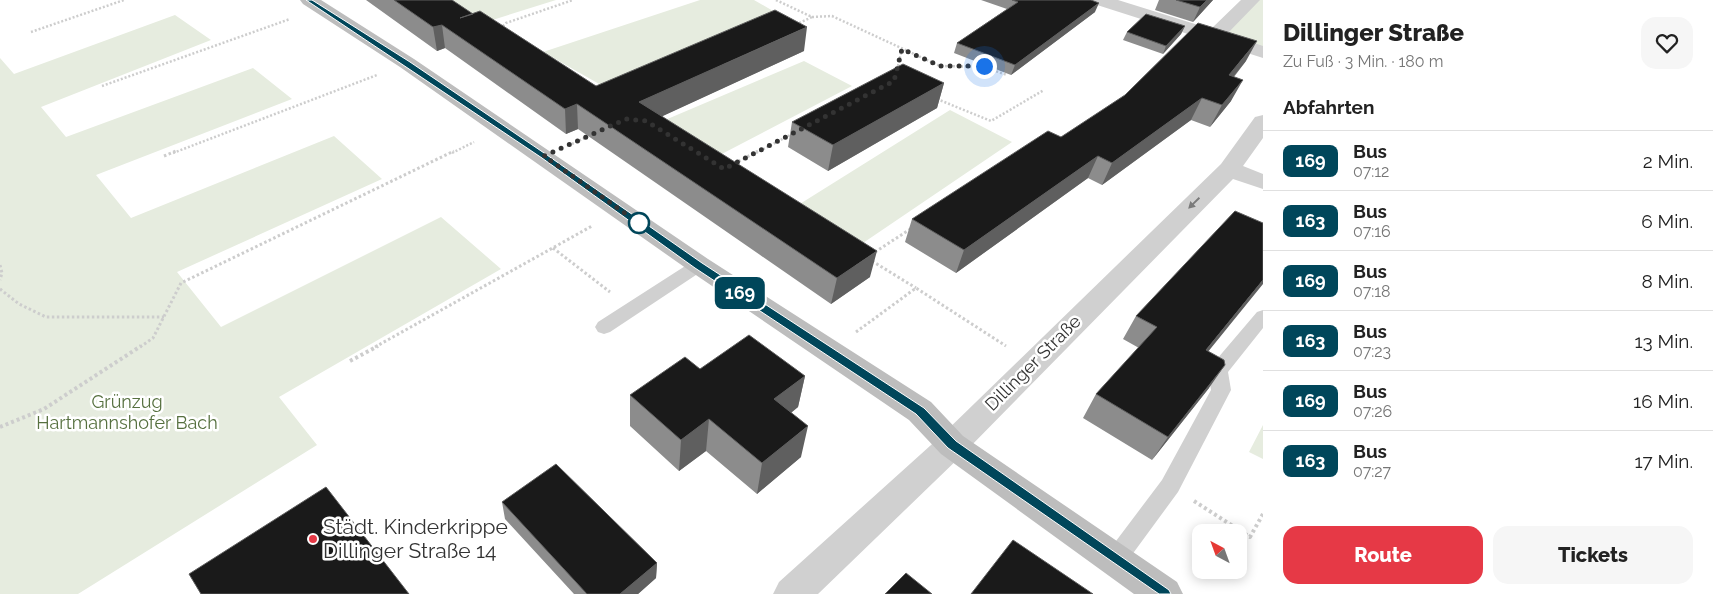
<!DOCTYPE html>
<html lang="de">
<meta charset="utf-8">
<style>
:root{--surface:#fff;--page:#f6f6f6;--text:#222;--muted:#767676;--line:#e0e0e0;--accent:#e63946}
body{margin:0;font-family:Raleway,sans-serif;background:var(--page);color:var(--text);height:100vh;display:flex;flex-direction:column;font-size:19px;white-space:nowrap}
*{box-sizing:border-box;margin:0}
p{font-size:16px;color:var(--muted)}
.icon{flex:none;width:28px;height:28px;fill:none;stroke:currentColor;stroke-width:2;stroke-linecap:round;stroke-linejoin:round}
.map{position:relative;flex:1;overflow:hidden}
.side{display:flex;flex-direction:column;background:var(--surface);width:450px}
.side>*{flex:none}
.badge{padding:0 10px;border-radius:8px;font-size:18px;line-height:32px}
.needle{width:32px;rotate:319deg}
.buttons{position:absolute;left:1192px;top:524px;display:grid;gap:10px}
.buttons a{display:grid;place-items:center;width:55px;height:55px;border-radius:10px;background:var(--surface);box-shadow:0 2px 12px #0003;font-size:25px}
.you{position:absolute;width:25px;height:25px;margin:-12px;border:4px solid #fff;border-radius:50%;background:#1a73e8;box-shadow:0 0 0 8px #1a73e833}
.map>.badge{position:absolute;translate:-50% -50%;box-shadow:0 0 0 2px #fff}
h2{padding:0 20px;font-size:19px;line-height:45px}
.round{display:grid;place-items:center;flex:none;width:52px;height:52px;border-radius:15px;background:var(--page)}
.head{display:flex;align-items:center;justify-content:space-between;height:85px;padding:0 20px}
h1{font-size:24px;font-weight:800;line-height:38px}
.primary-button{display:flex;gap:10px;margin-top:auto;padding:10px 20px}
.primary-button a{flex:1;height:58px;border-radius:15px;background:var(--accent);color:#fff;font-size:20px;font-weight:800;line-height:58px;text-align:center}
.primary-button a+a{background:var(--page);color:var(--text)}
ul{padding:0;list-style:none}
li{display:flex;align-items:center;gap:15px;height:60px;padding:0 20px;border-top:1px solid var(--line)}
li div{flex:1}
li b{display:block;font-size:19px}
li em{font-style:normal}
li .badge{min-width:55px;font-weight:700;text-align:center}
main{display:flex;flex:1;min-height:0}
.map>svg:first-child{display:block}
</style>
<main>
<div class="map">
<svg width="1263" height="594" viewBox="0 0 1263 594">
<rect width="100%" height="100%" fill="#fff"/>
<!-- green -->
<path fill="#e6ecdf" d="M 448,0 L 556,0 L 483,23 Z
M 700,0 L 754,0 L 780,15 L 608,89 L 543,52 Z
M 1256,0 L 1263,0 L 1263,48 L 1223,35 Z
M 175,15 L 211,40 L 41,107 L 66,137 L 253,68 L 292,99 L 96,175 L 131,218 L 334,136 L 382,179 L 177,272 L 221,327 L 441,217 L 501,269 L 279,397 L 317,445 L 78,594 L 0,594 L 0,58 L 14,74 Z
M 804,61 L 852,86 L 716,157 L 658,123 Z
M 950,110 L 1012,142 L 863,243 L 795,207 Z
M 1263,425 L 1263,459 L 1249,452 Z"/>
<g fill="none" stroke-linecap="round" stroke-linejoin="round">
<!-- path-far2 -->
<path stroke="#cdcdcd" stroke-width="2.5" stroke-dasharray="2 2" stroke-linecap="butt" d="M 776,0 L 812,17 L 795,25
M 812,17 L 832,16 L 940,66 L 984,67 L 1007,75
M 500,29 L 506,23 L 573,0
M 31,32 L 124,0
M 897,70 L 902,49
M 102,86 L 290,19
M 937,99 L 991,121 L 1044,90
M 572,144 L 591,135
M 173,153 L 377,75
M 452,153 L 474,142
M 756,153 L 792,134"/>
<!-- path-far1 -->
<path stroke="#cdcdcd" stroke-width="3" stroke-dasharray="2.5 2.5" stroke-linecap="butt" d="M 164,156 L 176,151
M 734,164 L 758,151
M 553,248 L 610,292
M 875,252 L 912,228
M 872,261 L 916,288
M 0,265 L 2,273 L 0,280
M 0,289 L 19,304 L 46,317 L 164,317
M 856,332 L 916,288 L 1006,346
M 140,347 L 153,338 L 181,283 L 454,151
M 375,347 L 592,226"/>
<!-- path -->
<path stroke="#cdcdcd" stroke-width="4" stroke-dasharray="3 3" stroke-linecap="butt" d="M 350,361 L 378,346
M 0,427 L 44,409 L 141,346
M 1194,501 L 1250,537 L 1263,514"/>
<!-- lane -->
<path fill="#d0d0d0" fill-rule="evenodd" d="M 699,259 L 705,261 L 707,265 L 705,269 L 610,332 L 604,334 L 598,332 L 595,327 L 598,322 L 693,261 Z
M 1263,310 L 1263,328 L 1228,372 L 1231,390 L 1178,492 L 1123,567 L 1115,570 L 1107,567 L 1104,560 L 1107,553 L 1162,480 L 1211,390 L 1208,371 L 1211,366 L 1257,312 Z"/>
<!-- street -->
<path fill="#d0d0d0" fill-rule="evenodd" d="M 1091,0 L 1118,0 L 1211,29 L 1241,0 L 1260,0 L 1227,34 L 1263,46 L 1263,58 L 1094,4 Z
M 1263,115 L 1263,138 L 1243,166 L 1263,174 L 1263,189 L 1233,179 L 963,454 L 818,594 L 773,594 L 779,582 L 941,436 L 1221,164 L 1255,117 Z"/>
<!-- secondary -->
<path fill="#bdbdbd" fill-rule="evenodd" d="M 300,0 L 321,0 L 414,59 L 708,259 L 931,402 L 963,436 L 1177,582 L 1183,594 L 1134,594 L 941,454 L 909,420 L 690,271 L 400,67 L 303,4 Z"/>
</g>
<!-- wall -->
<path fill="#8c8c8c" d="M 366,0 L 452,0 L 473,14 L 596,86 L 804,51 L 662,116 L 870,277 L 831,304 L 578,129 L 566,134 L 445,48 L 437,51 Z
M 981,0 L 1091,0 L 1095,12 L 1011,75 L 954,53 L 957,43 L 1007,9 Z
M 1159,0 L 1213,0 L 1193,22 L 1155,10 Z
M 1185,26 L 1181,34 L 1163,54 L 1123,40 L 1127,32 Z
M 1246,61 L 1234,77 L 1231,101 L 1210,127 L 1191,120 L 1102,185 L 1088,178 L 956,273 L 905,242 L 912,219 L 1061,137 Z
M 944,83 L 937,108 L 828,171 L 788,147 L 792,122 Z
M 1136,316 L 1208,352 L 1209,388 L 1152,460 L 1083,418 L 1096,394 L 1139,348 L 1123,339 Z
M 700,369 L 805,376 L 798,407 L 791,413 L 801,457 L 757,494 L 706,451 L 679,471 L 630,426 L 630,395 Z
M 502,502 L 657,563 L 656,578 L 638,594 L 574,594 L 505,519 Z"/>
<!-- shaded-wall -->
<path fill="#5f5f5f" d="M 1207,0 L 1213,0 L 1193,22 L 1200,7 Z
M 1099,3 L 1095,12 L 1011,75 L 1015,65 Z
M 442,25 L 445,48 L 437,51 L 433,27 Z
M 1185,26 L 1181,34 L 1163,54 L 1166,46 Z
M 807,27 L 804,51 L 639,127 L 639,102 Z
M 1257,41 L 1246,61 L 1217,97 L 1229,75 Z
M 1243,80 L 1231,101 L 1210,127 L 1222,105 Z
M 944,83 L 937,108 L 828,171 L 833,145 Z
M 1202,98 L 1191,120 L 1102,185 L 1112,163 Z
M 577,104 L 578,129 L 566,134 L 565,109 Z
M 1098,156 L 1088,178 L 956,273 L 964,250 Z
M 877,251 L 870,277 L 831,304 L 837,278 Z
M 1263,280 L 1263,284 L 1190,374 L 1206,350 Z
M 1225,365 L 1209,388 L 1152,460 L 1168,437 Z
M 805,376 L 798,407 L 768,431 L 774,399 Z
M 709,419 L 706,451 L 679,471 L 681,440 Z
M 808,426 L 801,457 L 757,494 L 762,463 Z
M 657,563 L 656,578 L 638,594 L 620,594 Z"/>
<!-- building -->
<path fill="#1a1a1a" stroke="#5f5f5f" d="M 394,0 L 452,0 L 473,14 L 460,18 L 480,11 L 596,86 L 775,10 L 807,27 L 639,102 L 877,251 L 837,278 L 577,104 L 565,109 L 442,25 L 433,27 Z
M 1012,0 L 1091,0 L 1099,3 L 1015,65 L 957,43 L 1018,2 Z
M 1176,0 L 1207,0 L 1200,7 Z
M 1146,14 L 1185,26 L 1166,46 L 1127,32 Z
M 1198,23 L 1257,41 L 1229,75 L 1243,80 L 1222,105 L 1202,98 L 1112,163 L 1098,156 L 964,250 L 912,219 L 1048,131 L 1061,137 L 1125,95 Z
M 903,64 L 944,83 L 833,145 L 792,122 Z
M 1235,211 L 1263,223 L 1263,280 L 1206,350 L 1224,360 L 1225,365 L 1168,437 L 1096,394 L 1157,327 L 1136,316 Z
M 749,335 L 805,376 L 774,399 L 808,426 L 762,463 L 709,419 L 681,440 L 630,395 L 685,357 L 700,369 Z
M 556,464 L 657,563 L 620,594 L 587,594 L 502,502 Z
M 326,487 L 409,594 L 201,594 L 189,574 Z
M 1013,540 L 1093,594 L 971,594 Z
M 906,573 L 932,594 L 885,594 Z"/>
<!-- one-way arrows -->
<defs><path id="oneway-solid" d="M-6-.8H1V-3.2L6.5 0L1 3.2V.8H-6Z" transform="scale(1.25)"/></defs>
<use fill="#7a7a7a" href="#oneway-solid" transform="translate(1194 203) rotate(136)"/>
<!-- line -->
<path fill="#00465a" stroke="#fff" d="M 306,0 L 312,0 L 410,62 L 547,155 L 702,263 L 924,408 L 956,441 L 1169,590 L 1171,594 L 1159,594 L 948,448 L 916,414 L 695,268 L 542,158 Z"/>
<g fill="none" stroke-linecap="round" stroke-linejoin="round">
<!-- walk -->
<path stroke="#333" stroke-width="5" stroke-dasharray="0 9" d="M 639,223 L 544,156 L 626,119 L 646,121 L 724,169 L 894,81 L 902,49 L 940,66 L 984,66"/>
</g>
<!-- markers -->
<circle fill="#fff" stroke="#00465a" stroke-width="2.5" cx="639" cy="223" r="10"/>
<circle fill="#e63946" stroke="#fff" stroke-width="2" cx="313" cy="539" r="5"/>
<g text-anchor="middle" stroke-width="5" stroke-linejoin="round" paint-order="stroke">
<!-- street labels -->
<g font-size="18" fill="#333" stroke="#fff">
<text transform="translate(1033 363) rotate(-45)" y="6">Dillinger Straße</text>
</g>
<!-- park labels -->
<g font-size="18" fill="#56703f" stroke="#fff">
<text x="127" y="408">Grünzug<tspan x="127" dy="21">Hartmannshofer Bach</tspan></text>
</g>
<!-- near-poi labels -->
<g font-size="21" fill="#333" stroke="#fff" text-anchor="start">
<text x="323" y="534">Städt. Kinderkrippe<tspan x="323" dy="24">Dillinger Straße 14</tspan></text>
</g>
</g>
</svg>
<div class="buttons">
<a><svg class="needle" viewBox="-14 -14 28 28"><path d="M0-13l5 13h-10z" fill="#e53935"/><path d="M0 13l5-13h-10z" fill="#767676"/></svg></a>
</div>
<div class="you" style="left:984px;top:66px"></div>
<b class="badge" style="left:740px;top:293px;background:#00465a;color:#fff">169</b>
</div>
<section class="side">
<div class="head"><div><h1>Dillinger Straße</h1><p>Zu Fuß · 3 Min. · 180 m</p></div><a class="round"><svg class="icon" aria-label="heart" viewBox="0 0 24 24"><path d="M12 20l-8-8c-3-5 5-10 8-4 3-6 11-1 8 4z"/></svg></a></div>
<h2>Abfahrten</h2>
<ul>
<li><span class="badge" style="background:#00465a;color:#fff">169</span><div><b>Bus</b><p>07:12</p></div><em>2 Min.</em></li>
<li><span class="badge" style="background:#00465a;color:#fff">163</span><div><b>Bus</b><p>07:16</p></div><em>6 Min.</em></li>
<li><span class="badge" style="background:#00465a;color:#fff">169</span><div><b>Bus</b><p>07:18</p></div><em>8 Min.</em></li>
<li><span class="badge" style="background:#00465a;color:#fff">163</span><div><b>Bus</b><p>07:23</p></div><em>13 Min.</em></li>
<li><span class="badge" style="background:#00465a;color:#fff">169</span><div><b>Bus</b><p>07:26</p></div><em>16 Min.</em></li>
<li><span class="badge" style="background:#00465a;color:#fff">163</span><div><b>Bus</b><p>07:27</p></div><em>17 Min.</em></li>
</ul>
<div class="primary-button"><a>Route</a><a>Tickets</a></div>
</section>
</main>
